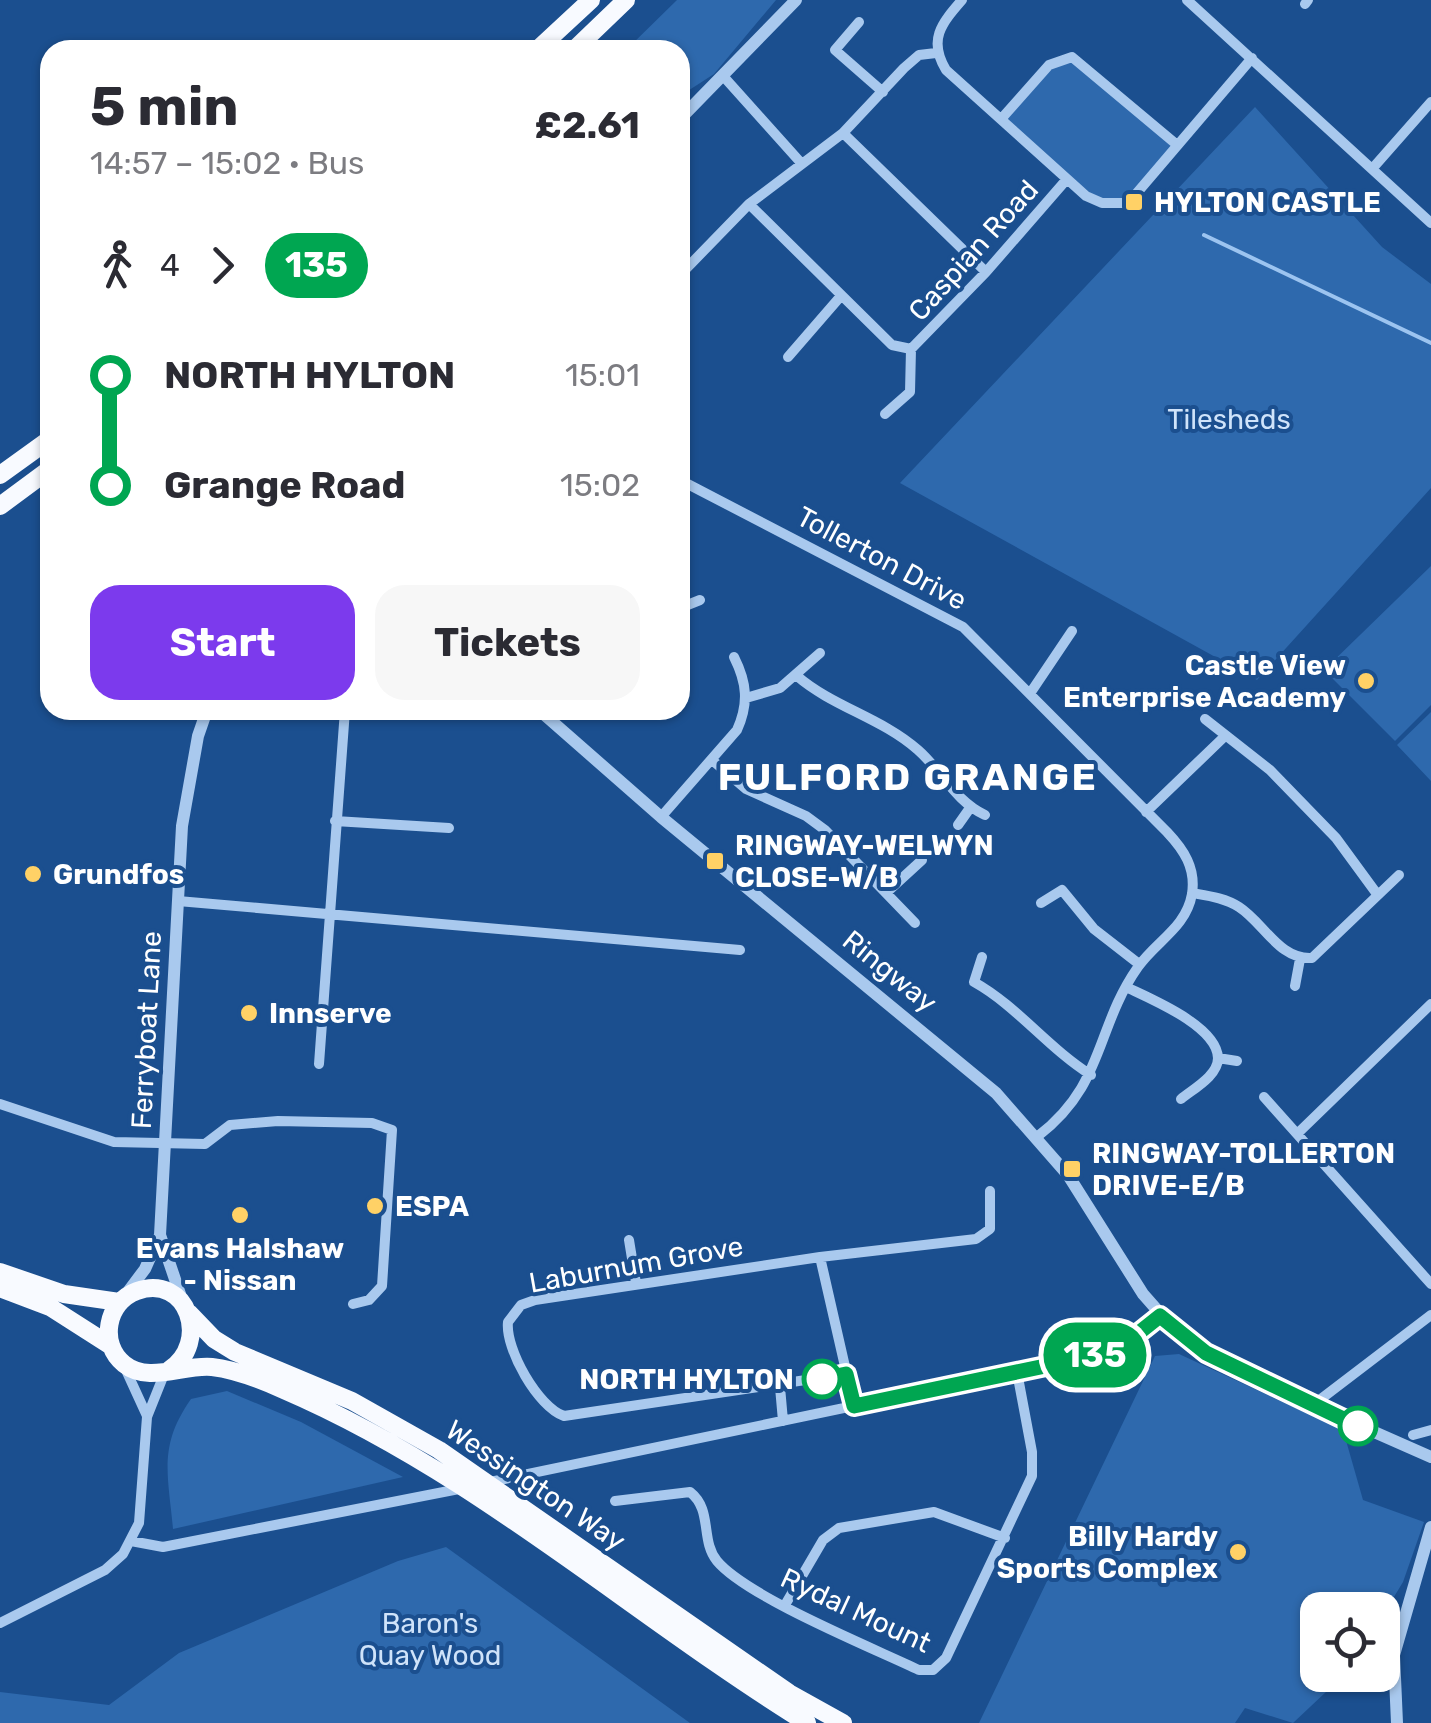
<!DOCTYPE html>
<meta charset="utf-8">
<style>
:root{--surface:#fff;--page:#f7f7f7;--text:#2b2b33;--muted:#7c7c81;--accent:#7c3aed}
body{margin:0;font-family:Rubik,sans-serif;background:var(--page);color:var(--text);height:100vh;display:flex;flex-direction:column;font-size:38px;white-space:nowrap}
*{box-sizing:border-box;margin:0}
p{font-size:32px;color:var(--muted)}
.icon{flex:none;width:55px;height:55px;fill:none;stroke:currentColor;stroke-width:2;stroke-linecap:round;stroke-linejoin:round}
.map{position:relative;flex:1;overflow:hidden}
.side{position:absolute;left:40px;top:40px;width:650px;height:680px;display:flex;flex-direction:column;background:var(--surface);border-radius:30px;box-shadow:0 2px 8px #0004}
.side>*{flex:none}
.badge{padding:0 20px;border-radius:32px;font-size:35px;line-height:65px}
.tools{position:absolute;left:1300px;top:1592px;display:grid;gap:20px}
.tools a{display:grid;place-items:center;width:100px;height:100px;border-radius:20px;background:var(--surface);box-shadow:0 2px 8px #0004;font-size:50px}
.map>.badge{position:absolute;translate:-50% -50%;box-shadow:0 0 0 5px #fff}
.legs{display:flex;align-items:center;gap:15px;height:110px;padding:0 50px;font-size:32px}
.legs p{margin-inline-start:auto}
.head{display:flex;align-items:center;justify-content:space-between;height:170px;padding:0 50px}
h1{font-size:55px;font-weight:700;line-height:75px}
.primary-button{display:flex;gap:20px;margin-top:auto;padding:20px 50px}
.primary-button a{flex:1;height:115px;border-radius:30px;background:var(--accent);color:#fff;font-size:40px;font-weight:700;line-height:115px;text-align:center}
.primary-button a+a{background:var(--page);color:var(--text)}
ul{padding:0 50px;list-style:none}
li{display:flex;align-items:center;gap:35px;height:110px;font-size:38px}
li i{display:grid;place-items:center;width:15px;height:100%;margin:0 12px;background:currentColor}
li i::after{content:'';width:25px;height:25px;margin:-12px;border:8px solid;border-radius:50%;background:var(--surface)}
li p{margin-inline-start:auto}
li:first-child i{background:linear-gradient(#0000 50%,currentColor 0)}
li:last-child i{background:linear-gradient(currentColor 50%,#0000 0)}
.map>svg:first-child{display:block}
</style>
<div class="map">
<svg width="1431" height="1723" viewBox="0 0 1431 1723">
<rect width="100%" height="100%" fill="#1b4f8f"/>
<!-- green -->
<path fill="#2e69ad" d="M 677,0 L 776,0 L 714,74 L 680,96 L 680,50 L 626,50 Z
M 1072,57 L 1176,144 L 1126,203 L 1102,203 L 1002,118 L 1049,65 Z
M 1255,107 L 1382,247 L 1431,284 L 1431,488 L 1257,680 L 900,483 Z
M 1431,566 L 1431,705 L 1395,741 L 1324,670 Z
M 1431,712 L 1431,781 L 1397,745 Z
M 1179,1354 L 1343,1430 L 1363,1500 L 1424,1522 L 1403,1582 L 1383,1615 L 1382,1610 L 1318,1610 L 1318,1675 L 1344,1675 L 1293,1723 L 1245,1708 L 1235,1723 L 979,1723 L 1155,1356 Z
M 227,1391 L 301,1422 L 403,1477 L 173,1529 C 168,1474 158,1446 191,1399 Z
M 446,1547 L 690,1723 L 0,1723 L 0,1692 L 109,1705 L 179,1653 L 398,1561 Z"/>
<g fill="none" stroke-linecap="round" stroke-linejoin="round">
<!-- stream -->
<path stroke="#9cc4f0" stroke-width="4" d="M 1204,235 L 1431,343"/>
<!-- minor -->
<path stroke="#a9c9ee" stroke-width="10" d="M 962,0 C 941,24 928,40 946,70 L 1086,196 L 1102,203 L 1126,203 L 1136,194 L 1252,58
M 1187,0 L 1431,223
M 1305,4 L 1308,0
M 859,22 L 835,50 L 883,92
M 724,77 L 802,164
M 1002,118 L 1049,65 L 1072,57 L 1176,144
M 843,133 L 986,272
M 1372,169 L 1431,102
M 749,204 L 892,345 L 911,349 L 986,272 L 1067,179
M 680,275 L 749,204 L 843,133 L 904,68 L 919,55 L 936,53
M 788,357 L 840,297
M 885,414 L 910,392 L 911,349
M 680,480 L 963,627 L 1167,832 C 1184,850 1196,868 1192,894 C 1186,928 1156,941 1138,967 C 1095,1028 1105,1085 1038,1136
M 680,608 L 700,600
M 797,676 C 833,707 882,718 918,750 C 942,771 955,801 985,815
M 1031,692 L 1072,631
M 746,698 L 780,688 L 820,653
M 1205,719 L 1270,770 L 1336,838 L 1377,894
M 712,760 L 746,789 L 806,816 L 825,830 L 915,923
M 1146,812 L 1224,737
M 661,817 L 737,730 C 749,703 747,683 734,657
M 335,821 L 449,828
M 958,825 L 970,808
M 886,893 L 922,860
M 1192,893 C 1209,896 1225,898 1239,907 C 1264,923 1279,960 1312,958 L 1399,875
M 178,901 L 740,950
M 1041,903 L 1062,890 L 1094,929 L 1139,964
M 982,957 L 974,982 C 1017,1006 1048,1048 1091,1075
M 1295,986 L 1300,959
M 1126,987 C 1151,999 1217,1026 1218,1058 C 1218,1076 1193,1089 1181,1099
M 1218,1058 L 1237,1061
M 319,1064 L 345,710
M 1264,1097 L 1431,1284
M 0,1104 L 114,1142 L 205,1144 L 230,1125 L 278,1121 L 372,1123 L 392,1130 L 382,1286 L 369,1300 L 353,1304
M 1297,1134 L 1431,1004
M 629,1240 L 636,1283
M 820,1257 L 976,1239 L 990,1229 L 990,1191
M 125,1368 L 147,1416
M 846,1374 L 564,1416 C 538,1407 505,1349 508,1322 L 521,1305 L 535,1300 L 820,1257 L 854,1406
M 780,1387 L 783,1421
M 1313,1405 L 1431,1315
M 1413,1435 L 1431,1430
M 485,1483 L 1098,1355 L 1125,1343 L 1160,1316
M 615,1501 L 690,1492 C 713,1510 700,1540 717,1561 C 747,1597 873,1648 919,1670 L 933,1670 L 946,1658 L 1032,1476 L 1032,1452 L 1017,1372
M 131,1541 L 163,1547 L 464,1488
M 785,1605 L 823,1540 L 839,1528 L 934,1512 L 1005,1538
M 0,1623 L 105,1570 L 123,1554 L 139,1523 L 147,1417 L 165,1372"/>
<!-- tertiary -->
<path stroke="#a9c9ee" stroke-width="12" d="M 680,119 L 796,0
M 539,710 L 661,817 L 996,1093 L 1068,1175 L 1143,1294 L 1180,1336 L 1313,1405 L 1431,1457
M 127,1293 L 145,1269 L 160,1235
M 182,1300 L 160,1235 L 182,826 L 198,736 L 207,710
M 1397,1723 L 1394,1655 L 1431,1527"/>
<!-- trunk -->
<path stroke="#f8faff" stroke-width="18" d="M 537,50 L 591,0
M 574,50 L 626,0
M 0,475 L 50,439
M 0,506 L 50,469
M 0,1272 L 64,1294 L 119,1302
M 0,1288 L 50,1307 L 111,1346
M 189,1313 L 214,1339 L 235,1352 L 352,1401 L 439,1450 L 789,1693 L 843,1723
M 169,1370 C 211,1343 188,1273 137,1291 C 106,1302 99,1344 124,1364 C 148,1384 184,1364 212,1367 C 237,1370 262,1380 284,1390 C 475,1472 632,1615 807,1723"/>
</g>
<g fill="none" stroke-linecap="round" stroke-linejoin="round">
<!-- line-1 casing -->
<g stroke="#fff" stroke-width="22">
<path id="line-1" d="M 822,1379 L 846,1374 L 854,1406 L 1098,1355 L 1126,1343 L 1160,1316 L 1206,1353 L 1358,1426"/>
</g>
<!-- line-1 -->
<use href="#line-1" stroke="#00a651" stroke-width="15"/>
</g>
<!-- markers -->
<g fill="#ffd166" stroke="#1b4f8f" stroke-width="4">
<rect x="1124" y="192" width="20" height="20" rx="5"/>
<circle cx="1366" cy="681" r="10"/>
<rect x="705" y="851" width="20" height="20" rx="5"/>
<circle cx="33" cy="874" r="10"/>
<circle cx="249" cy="1013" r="10"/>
<rect x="1062" y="1159" width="20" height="20" rx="5"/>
<circle cx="375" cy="1206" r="10"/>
<circle cx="240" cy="1215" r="10"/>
<circle cx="1238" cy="1552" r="10"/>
</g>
<g fill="#fff" stroke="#00a651" stroke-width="5">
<circle cx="822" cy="1379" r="18"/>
<circle cx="1358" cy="1426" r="18"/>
</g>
<g text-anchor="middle" stroke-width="8" stroke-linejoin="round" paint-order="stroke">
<!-- poi labels -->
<g font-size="28" font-weight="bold" fill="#fff" stroke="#1b4f8f" text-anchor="start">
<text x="1154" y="212">HYLTON CASTLE</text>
<text x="1346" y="675" text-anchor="end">Castle View<tspan x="1346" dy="32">Enterprise Academy</tspan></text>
<text x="735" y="855">RINGWAY-WELWYN<tspan x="735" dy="32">CLOSE-W/B</tspan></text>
<text x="53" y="884">Grundfos</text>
<text x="269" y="1023">Innserve</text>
<text x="1092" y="1163">RINGWAY-TOLLERTON<tspan x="1092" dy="32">DRIVE-E/B</tspan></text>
<text x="395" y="1216">ESPA</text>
<text x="240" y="1258" text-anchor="middle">Evans Halshaw<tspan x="240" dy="32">- Nissan</tspan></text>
<text x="1218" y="1546" text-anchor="end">Billy Hardy<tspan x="1218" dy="32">Sports Complex</tspan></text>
</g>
<!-- street labels -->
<g font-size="28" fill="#fff" stroke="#1b4f8f">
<text transform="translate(973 250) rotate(-48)" y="10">Caspian Road</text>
<text transform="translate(882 558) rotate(28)" y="10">Tollerton Drive</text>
<text transform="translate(890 971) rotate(39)" y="10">Ringway</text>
<text transform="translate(146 1030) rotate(-87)" y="10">Ferryboat Lane</text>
<text transform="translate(636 1264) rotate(-10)" y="10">Laburnum Grove</text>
<text transform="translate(536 1485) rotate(34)" y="10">Wessington Way</text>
<text transform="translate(856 1610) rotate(25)" y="10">Rydal Mount</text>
</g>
<!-- park labels -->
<g font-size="28" fill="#cfe3fa" stroke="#1b4f8f">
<text x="1229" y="429">Tilesheds</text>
<text x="430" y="1633">Baron's<tspan x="430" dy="32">Quay Wood</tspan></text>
</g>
<!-- stop labels -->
<g font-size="28" font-weight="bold" fill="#fff" stroke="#1b4f8f" text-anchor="end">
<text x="794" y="1389">NORTH HYLTON</text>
</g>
<!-- district labels -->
<g font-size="38" font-weight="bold" letter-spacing="2.5" fill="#fff" stroke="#1b4f8f">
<text x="908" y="790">FULFORD GRANGE</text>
</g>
</g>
</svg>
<div class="tools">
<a><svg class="icon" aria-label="locate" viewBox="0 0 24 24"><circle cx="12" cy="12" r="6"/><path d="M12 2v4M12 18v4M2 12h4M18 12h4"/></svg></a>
</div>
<b class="badge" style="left:1095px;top:1355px;background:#00a651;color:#fff">135</b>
<section class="side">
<div class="head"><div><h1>5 min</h1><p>14:57 – 15:02 · Bus</p></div><b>£2.61</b></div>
<div class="legs"><svg class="icon" aria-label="walk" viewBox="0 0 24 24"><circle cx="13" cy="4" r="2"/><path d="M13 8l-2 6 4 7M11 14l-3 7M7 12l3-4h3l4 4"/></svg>4<svg class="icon" aria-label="forward" viewBox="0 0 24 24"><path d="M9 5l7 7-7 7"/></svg><b class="badge" style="background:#00a651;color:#fff">135</b></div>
<ul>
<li><i style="color:#00a651"></i><b>NORTH HYLTON</b><p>15:01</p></li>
<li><i style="color:#00a651"></i><b>Grange Road</b><p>15:02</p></li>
</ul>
<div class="primary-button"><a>Start</a><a>Tickets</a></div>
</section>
</div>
